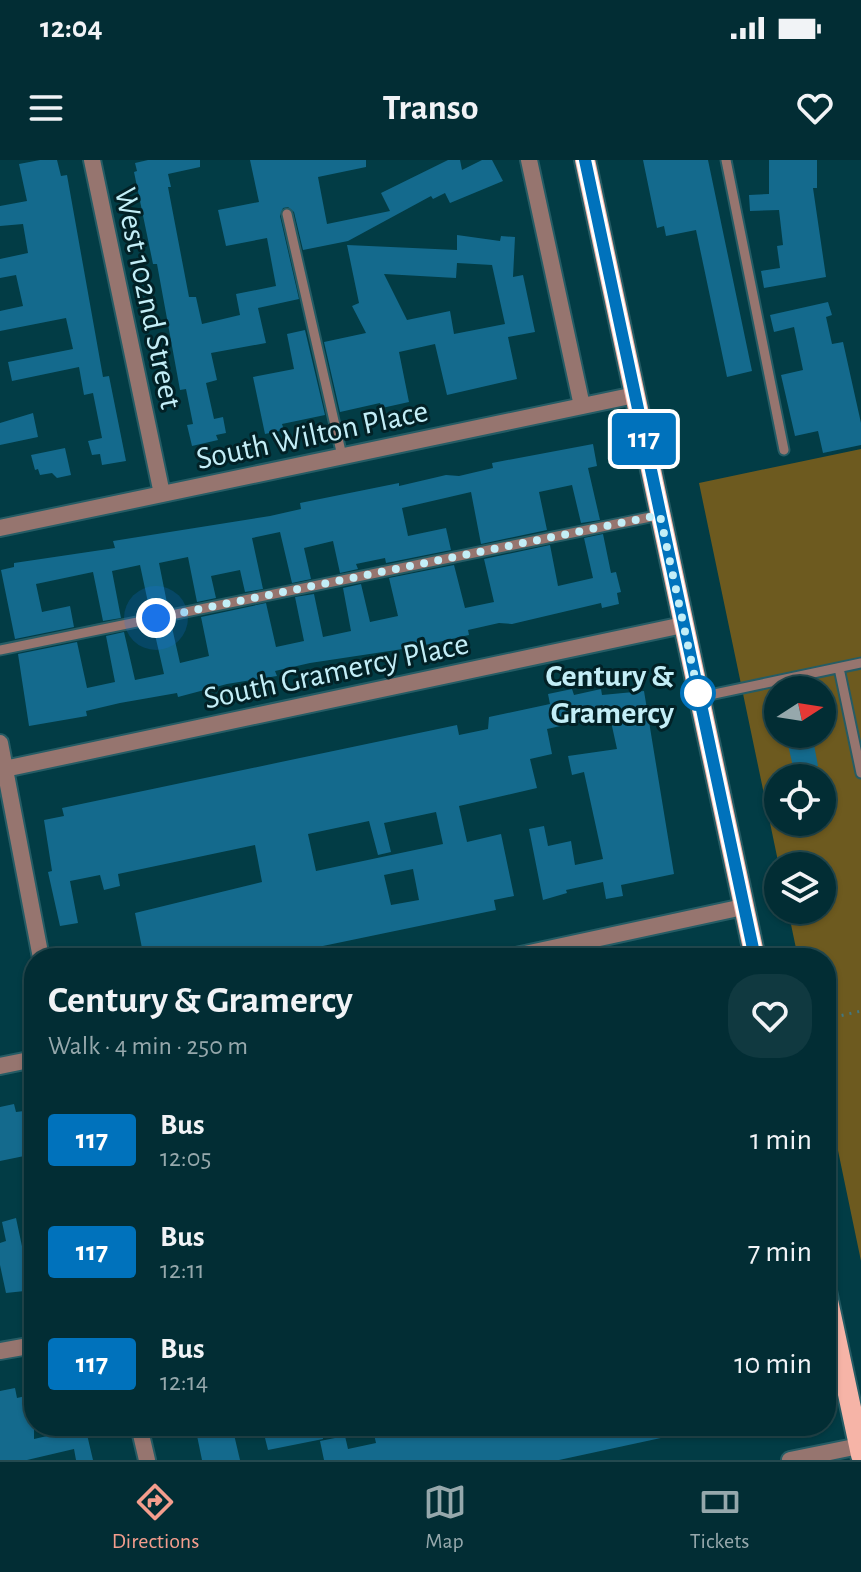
<!DOCTYPE html>
<meta charset="utf-8">
<style>
:root{--surface:#022d34;--page:#103940;--text:#f1f3f6;--muted:#96a8ac;--line:#23494f;--accent:#f49d8d}
body{margin:0;font-family:"Alegreya Sans",sans-serif;background:var(--page);color:var(--text);height:100vh;display:flex;flex-direction:column;font-size:30px;white-space:nowrap}
*{box-sizing:border-box;margin:0}
p{font-size:26px;color:var(--muted)}
.icon{flex:none;width:44px;height:44px;fill:none;stroke:currentColor;stroke-width:2;stroke-linecap:round;stroke-linejoin:round}
.map{position:relative;flex:1;overflow:hidden}
.details{position:absolute;left:24px;top:788px;width:812px;height:488px;display:flex;flex-direction:column;background:var(--surface);border-radius:32px;box-shadow:0 2px 6px #0004,0 0 0 2px var(--line)}
.details>*{flex:none}
.badge{padding:0 16px;border-radius:6px;font-size:28px;line-height:52px}
.needle{width:52px;rotate:78deg}
.controls{position:absolute;left:764px;top:516px;display:grid;gap:16px}
.controls a{display:grid;place-items:center;width:72px;height:72px;border-radius:50%;background:var(--surface);box-shadow:0 2px 6px #0004,0 0 0 2px var(--line);font-size:40px}
.you{position:absolute;width:40px;height:40px;margin:-20px;border:6px solid #fff;border-radius:50%;background:#1a73e8;box-shadow:0 0 0 12px #1a73e833}
.map>.badge{position:absolute;translate:-50% -50%;box-shadow:0 0 0 4px #fff}
.round{display:grid;place-items:center;flex:none;width:84px;height:84px;border-radius:32px;background:var(--page)}
.overview{display:flex;align-items:center;justify-content:space-between;height:136px;padding:0 24px}
h1{font-size:38px;font-weight:700;line-height:60px}
ul{padding:0;list-style:none}
li{display:flex;align-items:center;gap:24px;height:112px;padding:0 24px}
li div{flex:1}
li b{display:block;font-size:30px}
li em{font-style:normal}
li .badge{min-width:88px;font-weight:700;text-align:center}
.status{display:flex;justify-content:space-between;align-items:center;height:56px;padding:0 40px;background:var(--surface);direction:ltr}
.status svg{height:22px;fill:currentColor}
header{display:flex;justify-content:space-between;align-items:center;height:104px;padding:0 24px;background:var(--surface);font-size:36px;font-weight:700}
.tab-bar{display:flex;justify-content:space-around;align-items:center;height:112px;border-top:2px solid var(--line);background:var(--surface);font-size:22px;color:var(--muted)}
.tab-bar a{display:grid;justify-items:center;gap:4px}
.tab-bar .current{color:var(--accent)}
.map>svg:first-child{display:block}
</style>
<div class="status"><b>12:04</b><svg viewBox="0 0 49 12"><path d="M0 12V9h3v3zM5 12V6h3v6zM10 12V3h3v9zM15 12V0h3v12zM26 1h20v11H26zM47 4h2v5h-2z"/></svg></div>
<header><svg class="icon" aria-label="menu" viewBox="0 0 24 24"><path d="M4 6h16M4 12h16M4 18h16"/></svg>Transo<svg class="icon" aria-label="heart" viewBox="0 0 24 24"><path d="M12 20l-8-8c-3-5 5-10 8-4 3-6 11-1 8 4z"/></svg></header>
<div class="map">
<svg width="861" height="1300" viewBox="0 0 861 1300">
<rect width="100%" height="100%" fill="#023c45"/>
<!-- green -->
<path fill="#6d5a1f" fill-rule="evenodd" d="M 861,289 L 861,1101 L 826,933 L 826,798 L 798,798 L 788,750 L 822,750 L 822,706 L 779,706 L 699,323 ZM 778,530 L 822,530 L 822,574 L 778,574 ZM 778,618 L 822,618 L 822,662 L 778,662 Z"/>
<!-- building -->
<path fill="#146a8d" fill-rule="evenodd" d="M 40,0 L 57,0 L 61,16 L 67,15 L 103,217 L 109,216 L 126,301 L 102,305 L 100,294 L 92,295 L 88,281 L 102,278 L 93,233 L 84,235 L 79,207 L 12,221 L 8,202 L 73,189 L 66,158 L 0,171 L 0,151 L 23,146 L 16,115 L 0,118 L 0,99 L 28,93 L 23,64 L 0,66 L 0,46 L 27,41 L 19,4 Z
M 148,0 L 200,0 L 200,7 L 168,14 L 171,27 L 168,27 L 189,137 L 196,137 L 202,164 L 240,155 L 236,134 L 276,126 L 267,78 L 226,86 L 218,50 L 259,42 L 250,0 L 366,0 L 366,7 L 318,17 L 327,64 L 390,51 L 381,33 L 448,0 L 460,0 L 462,10 L 482,0 L 492,0 L 503,21 L 450,43 L 445,33 L 433,39 L 431,36 L 348,81 L 303,90 L 294,52 L 288,47 L 283,48 L 280,56 L 299,139 L 258,148 L 266,183 L 211,193 L 217,220 L 206,223 L 214,259 L 223,257 L 226,273 L 216,275 L 218,280 L 192,286 L 187,265 L 193,264 L 186,229 L 180,230 L 157,104 L 153,104 L 134,12 L 137,11 L 135,3 Z
M 643,0 L 708,0 L 752,211 L 727,217 L 696,70 L 666,76 L 664,66 L 657,68 Z
M 769,0 L 817,0 L 817,28 L 813,28 L 826,117 L 764,128 L 761,111 L 780,108 L 777,86 L 783,85 L 779,50 L 750,51 L 749,35 L 769,34 Z
M 457,75 L 500,81 L 501,76 L 515,77 L 513,117 L 523,115 L 535,172 L 508,177 L 517,219 L 447,235 L 435,184 L 399,192 L 409,242 L 382,248 L 380,243 L 340,252 L 324,182 L 366,173 L 352,146 L 359,143 L 347,85 L 457,90 ZM 457,103 L 492,105 L 505,164 L 454,174 L 450,151 L 407,160 L 384,114 L 456,118 Z
M 828,142 L 832,155 L 826,157 L 832,184 L 843,182 L 861,263 L 861,285 L 823,293 L 818,271 L 795,276 L 781,215 L 803,210 L 794,167 L 774,172 L 770,155 Z
M 305,170 L 325,255 L 282,264 L 284,270 L 265,274 L 253,217 L 294,209 L 287,174 Z
M 33,253 L 38,277 L 0,285 L 0,263 Z
M 593,284 L 597,306 L 588,308 L 600,360 L 581,363 L 572,325 L 539,332 L 547,370 L 481,384 L 471,332 L 402,348 L 408,376 L 446,368 L 451,390 L 386,403 L 385,398 L 356,404 L 358,409 L 340,413 L 333,381 L 304,388 L 311,419 L 292,423 L 280,372 L 252,378 L 263,429 L 245,432 L 240,410 L 211,416 L 216,438 L 197,442 L 188,397 L 159,403 L 168,448 L 150,452 L 140,405 L 112,411 L 121,458 L 103,461 L 93,412 L 36,424 L 42,452 L 70,446 L 74,467 L 15,479 L 1,410 L 14,407 L 14,403 L 115,388 L 113,381 L 270,356 L 301,349 L 300,343 L 399,323 L 399,326 L 446,315 L 459,316 L 493,308 L 492,303 Z
M 65,288 L 71,315 L 57,318 L 52,313 L 40,315 L 38,309 L 35,310 L 31,295 Z
M 603,374 L 611,413 L 616,412 L 621,432 L 617,433 L 619,444 L 602,448 L 601,443 L 512,464 L 499,463 L 468,470 L 469,475 L 416,487 L 310,503 L 275,511 L 277,516 L 227,524 L 178,537 L 177,533 L 120,543 L 86,551 L 87,556 L 29,566 L 18,494 L 77,482 L 87,528 L 115,522 L 106,476 L 124,472 L 135,520 L 164,514 L 153,466 L 171,463 L 180,503 L 209,496 L 201,457 L 266,443 L 276,487 L 304,481 L 295,437 L 314,434 L 323,477 L 351,471 L 343,428 L 361,424 L 370,462 L 398,456 L 389,418 L 454,405 L 465,448 L 494,442 L 484,399 L 550,385 L 558,426 L 593,418 L 584,378 Z
M 572,529 L 574,535 L 601,529 L 602,535 L 644,531 L 674,714 L 621,725 L 623,736 L 606,739 L 603,722 L 566,730 L 567,733 L 543,740 L 529,669 L 544,666 L 548,686 L 571,681 L 575,705 L 603,699 L 584,612 L 572,615 L 568,596 L 617,589 L 610,557 L 605,556 L 547,569 L 552,594 L 530,599 L 537,628 L 459,646 L 467,682 L 501,674 L 514,736 L 494,740 L 496,750 L 318,787 L 287,790 L 288,794 L 267,798 L 144,798 L 135,753 L 262,722 L 255,685 L 118,714 L 120,726 L 104,730 L 100,715 L 70,721 L 78,763 L 60,766 L 48,712 L 52,711 L 44,660 L 64,656 L 62,648 L 457,565 L 459,575 L 488,569 L 489,557 L 550,544 L 548,534 ZM 436,652 L 443,684 L 316,711 L 308,674 L 369,661 L 378,695 L 391,692 L 384,663 ZM 413,709 L 419,740 L 391,745 L 384,715 Z
M 812,574 L 818,606 L 794,611 L 786,576 Z
M 14,944 L 16,952 L 24,951 L 25,957 L 34,955 L 34,994 L 0,1001 L 0,947 Z
M 16,1058 L 23,1091 L 34,1088 L 34,1130 L 6,1133 L 0,1105 L 0,1083 L 6,1081 L 2,1062 Z
M 15,1228 L 17,1238 L 34,1234 L 34,1279 L 69,1271 L 68,1266 L 85,1266 L 93,1300 L 76,1300 L 74,1289 L 27,1300 L 0,1300 L 0,1231 Z
M 195,1266 L 232,1266 L 240,1300 L 202,1300 Z
M 262,1266 L 322,1266 L 323,1279 L 268,1290 Z
M 372,1266 L 493,1266 L 493,1272 L 521,1266 L 683,1266 L 684,1273 L 559,1300 L 324,1300 L 320,1281 L 345,1276 L 348,1289 L 376,1283 Z"/>
<g fill="none" stroke-linecap="round" stroke-linejoin="round">
<!-- lane casing -->
<g stroke="#255c65" stroke-width="13">
<path id="lane" d="M 726,0 L 784,290
M 287,54 L 342,296
M 0,490 L 660,355
M 839,508 L 861,613
M 700,537 L 861,503"/>
</g>
<!-- street casing -->
<g stroke="#255c65" stroke-width="20">
<path id="street" d="M 92,0 L 162,334
M 529,0 L 582,246
M 0,368 L 635,235
M 0,583 L 41,798
M 0,610 L 683,465
M 507,798 L 743,747
M 0,906 L 34,899
M 0,1191 L 34,1185
M 139,1266 L 147,1300
M 790,1300 L 859,1286"/>
</g>
<!-- primary casing -->
<g stroke="#255c65" stroke-width="24">
<path id="primary" d="M 585,0 L 755,798
M 826,1131 L 861,1295"/>
</g>
<!-- path -->
<path stroke="#427780" stroke-width="3" stroke-dasharray="2 6" stroke-linecap="butt" d="M 826,859 L 861,851"/>
<!-- lane -->
<use href="#lane" stroke="#96756f" stroke-width="9"/>
<!-- street -->
<use href="#street" stroke="#96756f" stroke-width="16"/>
<!-- primary -->
<use href="#primary" stroke="#f6b4a7" stroke-width="20"/>
</g>
<g fill="none" stroke-linecap="round" stroke-linejoin="round">
<!-- line casing -->
<g stroke="#fff" stroke-width="18">
<path id="line" d="M 585,0 L 755,798"/>
</g>
<!-- line -->
<use href="#line" stroke="#0072bc" stroke-width="12"/>
<!-- walk -->
<path stroke="#c3eef7" stroke-width="8" stroke-dasharray="0 14.4" d="M 156,458 L 660,355 L 699,537 L 698,533"/>
</g>
<!-- markers -->
<circle fill="#fff" stroke="#0072bc" stroke-width="4" cx="698" cy="533" r="16"/>
<g text-anchor="middle" stroke-width="6" stroke-linejoin="round" paint-order="stroke">
<!-- street labels -->
<g font-size="32" fill="#c3eef7" stroke="#022126">
<text transform="translate(149 138) rotate(78)" y="11">West 102nd Street</text>
<text transform="translate(312 274) rotate(-12)" y="11">South Wilton Place</text>
<text transform="translate(336 510) rotate(-12)" y="11">South Gramercy Place</text>
</g>
<!-- stop labels -->
<g font-size="32" font-weight="bold" fill="#c3eef7" stroke="#022126" text-anchor="end">
<text x="674" y="526">Century &amp;<tspan x="674" dy="37">Gramercy</tspan></text>
</g>
</g>
</svg>
<div class="controls">
<a><svg class="needle" viewBox="-14 -14 28 28"><path d="M0-13l5 13h-10z" fill="#e53935"/><path d="M0 13l5-13h-10z" fill="#96a8ac"/></svg></a>
<a><svg class="icon" aria-label="locate" viewBox="0 0 24 24"><circle cx="12" cy="12" r="6"/><path d="M12 2v4M12 18v4M2 12h4M18 12h4"/></svg></a>
<a><svg class="icon" aria-label="layers" viewBox="0 0 24 24"><path d="M12 4l9 5-9 5-9-5zM3 14l9 5 9-5"/></svg></a>
</div>
<div class="you" style="left:156px;top:458px"></div>
<b class="badge" style="left:644px;top:279px;background:#0072bc;color:#fff">117</b>
<section class="details">
<div class="overview"><div><h1>Century &amp; Gramercy</h1><p>Walk · 4 min · 250 m</p></div><a class="round"><svg class="icon" aria-label="heart" viewBox="0 0 24 24"><path d="M12 20l-8-8c-3-5 5-10 8-4 3-6 11-1 8 4z"/></svg></a></div>
<ul>
<li><span class="badge" style="background:#0072bc;color:#fff">117</span><div><b>Bus</b><p>12:05</p></div><em>1 min</em></li>
<li><span class="badge" style="background:#0072bc;color:#fff">117</span><div><b>Bus</b><p>12:11</p></div><em>7 min</em></li>
<li><span class="badge" style="background:#0072bc;color:#fff">117</span><div><b>Bus</b><p>12:14</p></div><em>10 min</em></li>
</ul>
</section>
</div>
<nav class="tab-bar">
<a class="current"><svg class="icon" aria-label="directions" viewBox="0 0 24 24"><path d="M12 3l9 9-9 9-9-9zM9 14v-3h6M13 9l2 2-2 2"/></svg>Directions</a>
<a><svg class="icon" aria-label="map" viewBox="0 0 24 24"><path d="M3 6l6-2 6 2 6-2v14l-6 2-6-2-6 2zM9 4v14M15 6v14"/></svg>Map</a>
<a><svg class="icon" aria-label="tickets" viewBox="0 0 24 24"><path d="M3 7h18v10H3zM15 7v10"/></svg>Tickets</a>
</nav>
